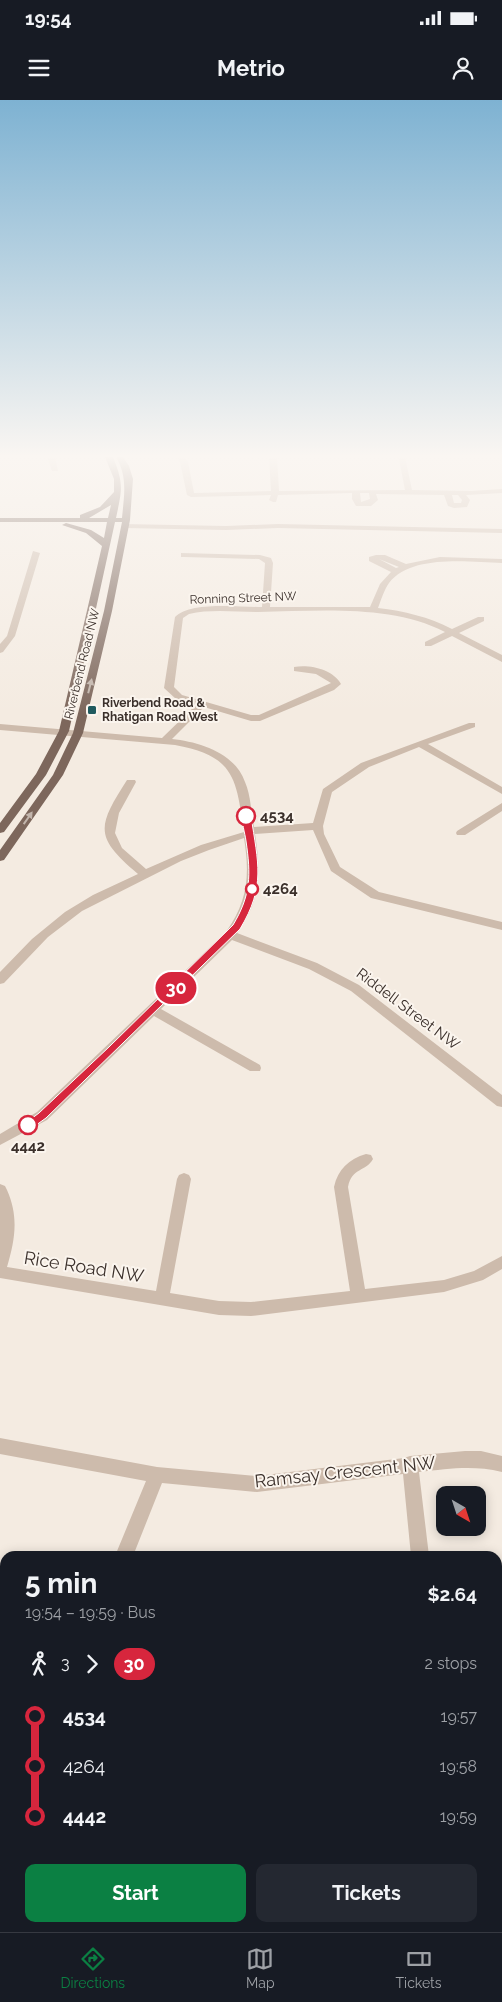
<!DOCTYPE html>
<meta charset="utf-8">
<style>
:root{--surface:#171b24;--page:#242831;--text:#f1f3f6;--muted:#9ea1a6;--line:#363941;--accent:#0b8043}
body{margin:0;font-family:Raleway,sans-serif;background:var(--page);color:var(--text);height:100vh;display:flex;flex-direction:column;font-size:19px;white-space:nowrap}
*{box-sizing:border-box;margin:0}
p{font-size:16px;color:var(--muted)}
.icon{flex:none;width:28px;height:28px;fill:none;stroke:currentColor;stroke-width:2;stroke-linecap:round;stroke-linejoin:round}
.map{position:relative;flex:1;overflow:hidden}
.side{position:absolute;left:0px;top:1451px;width:502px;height:381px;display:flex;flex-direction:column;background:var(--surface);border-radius:15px 15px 0 0;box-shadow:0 2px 12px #0003}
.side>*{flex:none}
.badge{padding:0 10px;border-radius:16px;font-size:18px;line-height:32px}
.needle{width:32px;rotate:141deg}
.controls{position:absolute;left:436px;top:1386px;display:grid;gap:10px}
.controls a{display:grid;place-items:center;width:50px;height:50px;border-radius:10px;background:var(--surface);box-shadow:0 2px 12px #0003;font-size:25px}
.map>.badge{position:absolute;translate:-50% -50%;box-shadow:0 0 0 2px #fff}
.legs{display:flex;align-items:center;gap:8px;height:55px;padding:0 25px;font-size:16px}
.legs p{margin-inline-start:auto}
.head{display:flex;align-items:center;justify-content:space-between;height:85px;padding:0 25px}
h1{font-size:28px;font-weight:700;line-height:38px}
.action{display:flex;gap:10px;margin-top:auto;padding:10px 25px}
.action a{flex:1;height:58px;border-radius:10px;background:var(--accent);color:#fff;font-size:20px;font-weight:700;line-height:58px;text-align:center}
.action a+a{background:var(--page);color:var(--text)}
ul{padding:0 25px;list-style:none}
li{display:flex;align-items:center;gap:18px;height:50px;font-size:19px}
li i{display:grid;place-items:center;width:8px;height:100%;margin:0 6px;background:currentColor}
li i::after{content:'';width:12px;height:12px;margin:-6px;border:4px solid;border-radius:50%;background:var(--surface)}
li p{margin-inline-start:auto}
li:first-child i{background:linear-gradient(#0000 50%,currentColor 0)}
li:last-child i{background:linear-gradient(currentColor 50%,#0000 0)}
.status{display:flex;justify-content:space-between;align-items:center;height:35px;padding:0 25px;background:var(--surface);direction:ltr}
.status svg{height:14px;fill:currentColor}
header{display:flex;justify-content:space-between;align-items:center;height:65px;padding:0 25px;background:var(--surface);font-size:22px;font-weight:700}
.tab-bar{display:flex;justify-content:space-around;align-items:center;height:70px;border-top:1px solid var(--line);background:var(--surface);font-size:14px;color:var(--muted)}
.tab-bar a{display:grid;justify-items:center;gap:2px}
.tab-bar .on{color:var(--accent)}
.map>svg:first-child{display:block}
</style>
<div class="status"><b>19:54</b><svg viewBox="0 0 49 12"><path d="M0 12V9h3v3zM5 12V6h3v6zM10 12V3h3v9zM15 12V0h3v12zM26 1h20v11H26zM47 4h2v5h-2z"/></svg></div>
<header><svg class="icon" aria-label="menu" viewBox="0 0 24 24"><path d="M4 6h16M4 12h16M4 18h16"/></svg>Metrio<svg class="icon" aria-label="person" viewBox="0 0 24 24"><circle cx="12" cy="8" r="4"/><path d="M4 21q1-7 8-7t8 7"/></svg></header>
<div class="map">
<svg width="502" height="1832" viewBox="0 0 502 1832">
<rect width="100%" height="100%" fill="#f4ebe1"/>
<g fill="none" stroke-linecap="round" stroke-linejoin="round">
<!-- minor -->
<path fill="#cdbbac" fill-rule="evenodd" d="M 47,357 L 55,357 L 58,371 L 52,371 Z
M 177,357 L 184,357 L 188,362 L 194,393 L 271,391 L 269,357 L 277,357 L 279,391 L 405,390 L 399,359 L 395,357 L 405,357 L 412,390 L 471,391 L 502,389 L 502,393 L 466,395 L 470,400 L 467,407 L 454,408 L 448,406 L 444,395 L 376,394 L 378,400 L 371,406 L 356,406 L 352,399 L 352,393 L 278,395 L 276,402 L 273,402 L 269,400 L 271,395 L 191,397 L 187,395 L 180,362 ZM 360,393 L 369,393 L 370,399 L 361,402 ZM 452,395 L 458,395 L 462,400 L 461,403 L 454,403 Z
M 122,424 L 226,426 L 278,424 L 502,429 L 502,433 L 278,428 L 226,430 L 125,428 L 122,428 Z
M 33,451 L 40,453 L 15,536 L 3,552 L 0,553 L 0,544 L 7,536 Z
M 181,453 L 260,455 L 271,458 L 273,463 L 270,507 L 370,507 L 380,484 L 391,472 L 369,461 L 369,457 L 376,455 L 385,455 L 406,464 L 440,457 L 502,459 L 502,463 C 469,462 411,454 389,483 C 384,490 381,500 378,508 C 404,511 429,517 452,529 L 478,517 L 484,517 L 484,521 L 459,533 L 502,555 L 502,562 L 452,536 L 431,546 L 425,546 L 425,542 L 445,532 C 391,504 318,511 258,512 C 236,512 210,509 189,514 L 183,518 L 174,587 L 182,595 L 251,615 L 259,615 L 331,583 L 316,574 L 294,571 L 294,567 C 309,564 333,569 341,584 L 334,590 L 260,621 L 251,621 L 204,607 L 172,639 C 200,642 235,653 245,682 C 251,696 251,712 254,727 L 313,723 L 323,689 L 361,663 L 469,623 L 475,623 L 475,627 L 428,644 L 502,687 L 502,694 L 419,647 L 369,667 L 332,692 L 323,726 L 324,734 L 340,767 L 379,792 L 502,822 L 502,830 L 371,798 L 331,771 L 313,730 L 255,734 C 261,773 261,800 237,833 L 317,863 L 359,885 L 502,995 L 502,1007 L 497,1006 L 351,891 L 309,869 L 232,840 L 161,909 L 260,965 L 261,968 L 260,971 L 250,971 L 154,916 L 47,1020 L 0,1045 L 0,1034 L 37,1012 L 226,832 C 248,801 250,775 244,738 L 209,750 L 181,761 L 82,811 L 48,837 L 4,883 L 0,884 L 0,872 L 32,839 L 65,812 L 93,795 L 138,774 C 94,737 97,727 127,680 L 135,680 L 136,682 L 119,713 L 115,733 L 122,748 L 146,769 L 201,745 L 244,732 C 236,678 235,656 175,645 L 0,630 L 0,624 L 162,638 L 196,605 L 176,599 L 164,588 L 175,517 C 190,501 240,507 262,507 L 265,463 L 259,459 L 184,457 L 181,457 ZM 379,459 L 399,467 L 396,468 Z
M 502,703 L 502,711 L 465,735 L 457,735 L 456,733 L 457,731 Z
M 366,1054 L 371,1055 L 373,1059 C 366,1072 352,1067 348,1087 L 365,1189 L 444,1180 L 474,1171 L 502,1156 L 502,1169 L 483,1180 L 444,1192 L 251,1216 L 219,1215 L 0,1178 L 0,1084 L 5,1086 L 7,1090 C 19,1117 15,1140 7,1167 L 156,1191 L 177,1079 L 179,1075 L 184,1073 L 189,1075 L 191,1079 L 170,1193 L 219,1201 L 251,1202 L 350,1191 L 334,1087 C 338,1069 349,1059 366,1054 Z
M 0,1338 L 157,1367 L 257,1376 L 404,1358 L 410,1356 L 465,1351 L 481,1351 L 502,1356 L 502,1372 C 472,1365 449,1369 419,1372 L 429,1456 L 411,1456 L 403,1374 L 257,1392 L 162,1383 L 133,1456 L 115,1456 L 146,1381 L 0,1354 Z
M 0,1782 L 5,1783 L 5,1803 L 0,1802 Z
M 123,1828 L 154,1828 L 156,1832 L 125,1832 Z
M 197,1828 L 219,1828 L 218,1832 L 196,1832 Z"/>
<!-- major -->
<path fill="#7d675c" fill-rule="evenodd" d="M 105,357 L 113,357 C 124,384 122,390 116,418 L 122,418 C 124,396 128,377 116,357 L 123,357 L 129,366 L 133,379 L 130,420 L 112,511 L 83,633 L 63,675 L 4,760 L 0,761 L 0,750 L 53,675 L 73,633 L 104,511 L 122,422 L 115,422 L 69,631 L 46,675 L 4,732 L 0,733 L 0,723 L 36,674 L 59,631 L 102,446 L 86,433 L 62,425 L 66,423 L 91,430 L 104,438 L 107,422 L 0,422 L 0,418 L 80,418 L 80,415 L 100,407 L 114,392 L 114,379 ZM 111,405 L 108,418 L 89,418 Z"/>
</g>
<!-- one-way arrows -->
<defs><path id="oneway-solid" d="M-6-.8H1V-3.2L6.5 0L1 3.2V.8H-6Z" transform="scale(1.25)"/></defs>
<g fill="#c2b5ac">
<use href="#oneway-solid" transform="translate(90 586) rotate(-76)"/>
<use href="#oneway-solid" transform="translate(28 718) rotate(-55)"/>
</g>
<!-- sky -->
<linearGradient id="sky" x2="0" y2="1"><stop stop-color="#7eb2d2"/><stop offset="0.58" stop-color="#faf6f2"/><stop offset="1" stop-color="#faf6f2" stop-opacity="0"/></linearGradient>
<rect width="502" height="614" fill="url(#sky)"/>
<!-- line-1 -->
<path fill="#d7263d" stroke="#fff" d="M 243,714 L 251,716 C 258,763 266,786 240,829 L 46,1018 L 32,1028 L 25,1028 L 23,1025 L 39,1013 L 109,947 L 233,825 C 251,795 251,775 246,741 C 245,733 241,722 243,714 Z"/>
<!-- markers -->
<rect fill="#1f5a5e" stroke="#fbf5ee" stroke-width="2" x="87" y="605" width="10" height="10" rx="2.5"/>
<g fill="#fff" stroke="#d7263d" stroke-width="2.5">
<circle cx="246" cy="716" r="9"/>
<circle cx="252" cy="789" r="6"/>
<circle cx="28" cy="1025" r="9"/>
</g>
<g text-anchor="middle" stroke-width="4" stroke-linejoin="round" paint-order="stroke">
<!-- far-street labels -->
<g font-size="12" fill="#3b302b" stroke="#fbf5ee">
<text transform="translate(243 498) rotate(-2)" y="4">Ronning Street NW</text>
<text transform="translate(82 564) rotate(-76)" y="4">Riverbend Road NW</text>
</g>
<!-- far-poi labels -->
<g font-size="12" font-weight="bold" fill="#3b302b" stroke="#fbf5ee" text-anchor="start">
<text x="102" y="607">Riverbend Road &amp;<tspan x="102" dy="14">Rhatigan Road West</tspan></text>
</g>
<!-- stop labels -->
<g font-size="15" font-weight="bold" fill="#3b302b" stroke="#fbf5ee" text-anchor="start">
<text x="260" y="721">4534</text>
<text x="263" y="794">4264</text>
<text x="28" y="1051" text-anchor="middle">4442</text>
</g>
<!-- street labels -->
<g font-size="15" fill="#3b302b" stroke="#fbf5ee">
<text transform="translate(408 909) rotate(37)" y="5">Riddell Street NW</text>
</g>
<!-- near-street labels -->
<g font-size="18" fill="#3b302b" stroke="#fbf5ee">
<text transform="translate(84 1167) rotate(9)" y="6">Rice Road NW</text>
<text transform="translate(345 1372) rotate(-6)" y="6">Ramsay Crescent NW</text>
</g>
</g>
</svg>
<div class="controls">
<a><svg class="needle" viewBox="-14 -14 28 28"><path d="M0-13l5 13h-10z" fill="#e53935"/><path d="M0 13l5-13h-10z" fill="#9ea1a6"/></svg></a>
</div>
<b class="badge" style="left:176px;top:888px;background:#d7263d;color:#fff">30</b>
<section class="side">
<div class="head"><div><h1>5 min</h1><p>19:54 – 19:59 · Bus</p></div><b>$2.64</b></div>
<div class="legs"><svg class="icon" aria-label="walk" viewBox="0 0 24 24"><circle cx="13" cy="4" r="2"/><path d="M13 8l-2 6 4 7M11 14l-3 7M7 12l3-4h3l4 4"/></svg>3<svg class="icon" aria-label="forward" viewBox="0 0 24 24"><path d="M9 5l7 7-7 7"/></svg><b class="badge" style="background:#d7263d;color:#fff">30</b><p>2 stops</p></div>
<ul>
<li><i style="color:#d7263d"></i><b>4534</b><p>19:57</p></li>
<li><i style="color:#d7263d"></i><span>4264</span><p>19:58</p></li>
<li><i style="color:#d7263d"></i><b>4442</b><p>19:59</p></li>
</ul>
<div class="action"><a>Start</a><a>Tickets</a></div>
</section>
</div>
<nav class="tab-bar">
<a class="on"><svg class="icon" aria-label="directions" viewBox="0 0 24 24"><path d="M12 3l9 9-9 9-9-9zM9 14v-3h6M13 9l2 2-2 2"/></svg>Directions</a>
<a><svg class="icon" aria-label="map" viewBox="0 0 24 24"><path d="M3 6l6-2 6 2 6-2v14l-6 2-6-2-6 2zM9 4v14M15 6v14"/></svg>Map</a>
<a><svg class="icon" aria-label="tickets" viewBox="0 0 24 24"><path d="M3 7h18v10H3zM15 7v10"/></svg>Tickets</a>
</nav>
